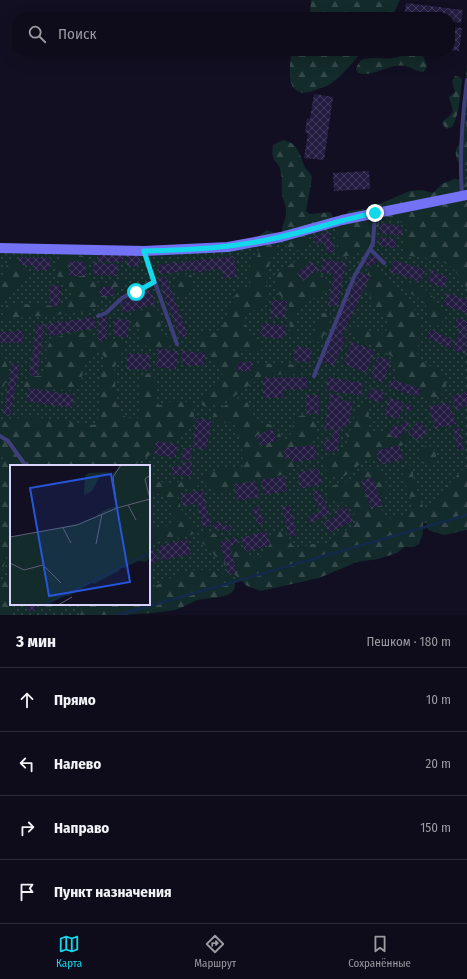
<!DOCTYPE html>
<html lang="ru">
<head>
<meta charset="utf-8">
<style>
  body { margin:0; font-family:"Fira Sans Condensed",sans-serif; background:#171423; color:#f1f3f6 }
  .stop { position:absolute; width:12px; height:12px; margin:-9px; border:3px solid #12d8e9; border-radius:50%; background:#fff }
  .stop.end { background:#12d8e9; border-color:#fff; box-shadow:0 1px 4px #0008 }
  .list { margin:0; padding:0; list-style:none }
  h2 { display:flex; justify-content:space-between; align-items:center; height:52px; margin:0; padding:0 16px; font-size:17px }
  h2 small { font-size:13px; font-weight:400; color:#9b9ba2 }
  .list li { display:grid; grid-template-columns:26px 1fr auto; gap:12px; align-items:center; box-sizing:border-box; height:64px; padding:0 16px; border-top:1px solid #2e2b39 }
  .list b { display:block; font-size:15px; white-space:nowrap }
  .list em { font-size:13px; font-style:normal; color:#9b9ba2 }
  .icon { flex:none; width:22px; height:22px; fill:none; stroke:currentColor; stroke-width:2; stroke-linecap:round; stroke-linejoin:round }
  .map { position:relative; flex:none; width:467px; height:615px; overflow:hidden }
  .search { position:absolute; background:#0e0b1a; box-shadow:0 4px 16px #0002; left:12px; right:12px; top:12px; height:44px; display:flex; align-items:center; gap:10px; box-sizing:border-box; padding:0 14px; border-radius:16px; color:#9b9ba2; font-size:15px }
  .sheet { height:308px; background:#0e0b1a }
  nav { display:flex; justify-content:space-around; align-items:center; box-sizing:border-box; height:56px; border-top:1px solid #2e2b39; background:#0e0b1a; font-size:11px; color:#9b9ba2 }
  nav a { display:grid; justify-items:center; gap:2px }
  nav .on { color:#12d8e9 }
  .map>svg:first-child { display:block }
  .grass { fill:url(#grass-dots); fill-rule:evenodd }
  .forest { fill:url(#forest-firs) }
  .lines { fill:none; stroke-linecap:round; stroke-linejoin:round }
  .stream { stroke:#132948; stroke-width:3 }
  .building { fill:url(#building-cross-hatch) }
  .service { stroke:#3f3e7d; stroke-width:4 }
  .secondary { stroke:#7372f4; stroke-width:10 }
  .route { stroke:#12d8e9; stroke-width:5 }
  .inset-river { fill:none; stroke:#132948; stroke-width:2 }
  .inset-road { fill:none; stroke:#615d79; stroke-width:1 }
  .view { fill:#2655da; fill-opacity:0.15; stroke:#2655da; stroke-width:2 }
  .inset-edge { fill:none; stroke:#d7d3fc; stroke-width:2 }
</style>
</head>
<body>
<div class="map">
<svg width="467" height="615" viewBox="0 0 467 615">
  <defs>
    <pattern id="grass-dots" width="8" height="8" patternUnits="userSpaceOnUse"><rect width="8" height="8" fill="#132b2a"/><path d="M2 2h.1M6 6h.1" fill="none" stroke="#35494a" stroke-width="1.8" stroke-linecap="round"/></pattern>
    <pattern id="forest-firs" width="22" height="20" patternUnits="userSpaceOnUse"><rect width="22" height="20" fill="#132b2a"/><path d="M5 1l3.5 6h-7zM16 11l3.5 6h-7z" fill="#35494a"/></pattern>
    <pattern id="building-cross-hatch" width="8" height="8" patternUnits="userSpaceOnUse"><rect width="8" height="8" fill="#241d41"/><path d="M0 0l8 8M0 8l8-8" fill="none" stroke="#433d5d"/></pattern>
  </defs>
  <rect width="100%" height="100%" fill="#120f22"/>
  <path class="grass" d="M467,65V511L118,615H0V248L228,245L462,192L461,130ZM11,466H149V604H11Z"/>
  <path class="forest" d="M311,0H400L392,17H310Z
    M292,51H363C352,62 343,76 330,84C326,87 320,88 315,90C286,102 288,71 292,51Z
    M410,51C419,51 425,56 427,66L424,72C416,72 412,67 405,66C388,63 374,78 358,73L356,70L357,66L361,60C381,54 388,65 410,51Z
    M455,76L460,77L462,80C460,95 460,113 452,127L446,129L442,123C445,118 451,117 453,111L449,97L455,92L452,81Z
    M467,111V165L459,163C450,147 462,145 465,134C467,126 465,119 467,111Z
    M283,140C298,143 299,153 304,165C306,171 311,172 312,178L306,211L310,214L330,212L333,216L334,223L311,234L306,245L301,250C294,250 288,249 284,243C277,230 287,222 286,210C286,205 283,200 282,195C281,188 283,180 281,173C279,159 270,164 273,145Z
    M454,179L467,180V289C448,255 440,262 406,255L403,252L407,228C400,219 391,218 380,221C377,226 378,231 376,236C371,249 353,256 341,257L337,255V238L338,232L344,225L348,211L371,208L409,191L422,190L433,193L442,184Z
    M267,230L275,233C279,247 271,258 267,272C264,280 269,288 268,296L259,309L246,312L243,316C245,332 258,337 262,349L255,353L241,349L239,353C252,374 283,356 301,368L300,374L263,375L232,398L205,407L202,405C199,391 212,388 221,382L222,374L209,353L200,347L199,341L204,333C209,331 212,334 216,332C231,322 227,300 241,289H246L251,285L248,268L258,255L260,235Z
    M70,253C92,256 86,261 90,279C99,286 114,283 123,277L127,280L126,284L103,299L100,304L88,312L3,319V310L9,303C24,303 60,310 72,300L73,290C68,281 57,281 55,270L59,261Z
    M302,258L320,275L324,277L327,286C324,298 310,297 302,304C291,314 300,329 295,337L290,335L289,305L279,294L275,282L278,273C283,269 298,259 302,258Z
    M15,260L28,271L27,274L12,294L0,304V280L8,263Z
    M372,267H379L385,279L395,284L400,289L415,311L419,321L418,353L421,361L445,375L446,388C442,396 435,401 425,399C408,385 393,380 393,357C384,350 355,340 349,331L350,327L352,326L377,334H381L386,331C387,327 389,323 388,319C386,311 378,310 375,305C369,296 362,275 372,267Z
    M183,274L191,275L193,279L190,291L185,296L178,294L173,284L176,276Z
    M406,282C429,286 432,296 444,314L441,325L436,326L428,323C427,318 427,312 426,307C423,297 409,295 404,287Z
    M152,308C168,311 157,324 162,335L172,338L174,342L170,346L150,348L141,343L140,331L132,320L133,315L139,311Z
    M328,312L330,314C332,323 325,336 318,342L309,341L308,338L313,334L323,313Z
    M83,332L89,333L96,342C107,344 115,335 125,342L126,346L114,368L117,408L120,414L128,418H138C145,406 138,388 141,375L149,373L154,377L156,400L159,405C167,406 170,400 177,399C181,399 183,401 186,402C200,408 193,423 186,432L136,464L123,466H11V543L0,577V462L3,461L0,442V420L32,417L94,425C103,415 99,398 100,385C101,375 104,366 104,356L100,353H94C78,364 87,379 75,390L24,389C21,376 33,375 43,376C50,368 46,363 46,354C46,349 49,345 50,341L57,337Z
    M0,352C10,361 9,382 0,391Z
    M238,399C252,399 249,411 254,421C261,423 272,423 277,429C280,433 280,437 284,441L289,440C294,423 294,406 317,421C320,436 301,463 290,472C273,477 228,495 213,490C207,489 205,485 203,479L205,473L222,469H239L243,466L242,449L236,425C230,421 226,421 220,425L215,424L212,418L216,410Z
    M361,403H365C371,411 369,419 366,427C373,436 380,434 388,428L405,434L408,438L407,443L361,463L350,473L342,477H329L323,464L326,458L344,451L347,446V434L353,426L355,409Z
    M418 455a9 9 0 1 1 18 0a9 9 0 1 1-18 0Z
    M407,464L413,468V477L423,507V533L419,544L414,547H404L397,553L378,559L357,562L319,578L261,591L247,586L214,555L211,549L196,539V536C216,525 236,547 251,557L257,558C271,554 267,538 279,531H284L292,545L295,547L301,548L312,544L329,545L339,534L354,526L356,517L346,503L330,500L327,497L328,487L351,480L371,467H378L383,472L387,488L382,510L384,516C391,519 395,518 402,516C426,508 397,481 403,465Z
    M467,465V530L444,535L428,530L425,514L431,503Z
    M191,480L196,481L198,486L181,488L177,495L182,511L196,525V531L194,534L149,546V530C156,528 168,528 172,521C177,515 171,500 164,496C160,493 154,494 149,494V481L172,483Z
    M194,570H217L235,583C237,600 209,597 198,600C190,602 183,608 175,610C144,615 110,615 79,615L85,604H149V589L179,574Z
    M11,575V604H15L8,615H0V583Z
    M46,604H66C61,614 54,614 46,606Z"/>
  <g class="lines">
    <path class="stream" d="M118,615L467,515"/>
  </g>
  <path class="building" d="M406,3L463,10L461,23L450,21V17H404Z
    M450,27L462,28L459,51L450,50Z
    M314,94L333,97L324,160L304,158L308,133H305L307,118L310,119Z
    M369,171L370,189L334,191L333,173Z
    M380,223L402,226L401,236L379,233Z
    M328,231L335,251L327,254L323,242L316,244L313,237Z
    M380,237L396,239L395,248L379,246Z
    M98,254H123V262H98Z
    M374,254L379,261L368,268L363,262Z
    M127,255H140V266H127Z
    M234,256L237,277L223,278L222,269L193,273V270L159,274L158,265Z
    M19,257L50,258V270H34V265H19Z
    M323,259L346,263L338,306L328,305L334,274L320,272Z
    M394,260L425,270L421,282L390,272Z
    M70,261L86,262V276H69Z
    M312,261L318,269L303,281L297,273Z
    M94,263L118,264V276L94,275Z
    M432,270L448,278L443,288L427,281Z
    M359,272L370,276L342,336L346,338L334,366L321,361Z
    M166,276L188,335L180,338L158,279Z
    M50,285L61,286L60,306H49Z
    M99,287H113L114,296H100Z
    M151,290L155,304L123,313L120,302L126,301L125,298Z
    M447,293L467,299V313L443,305Z
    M272,300L287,301L285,318L270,317Z
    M94,317L96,328L49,336L47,324Z
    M99,317H108L106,341L97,340Z
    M457,318L467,321L466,354L453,350L460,329L454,327Z
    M114,319L129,320L128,337L114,336Z
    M37,323L45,324L37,376L29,375Z
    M262,323L286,326L284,339L260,336Z
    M430,329L454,341L450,349L426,337Z
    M23,331L24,343H0V332Z
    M352,342L375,351L366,373L343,364Z
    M295,346L312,349L310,363L293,360Z
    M158,349L178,351L176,369L156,367Z
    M182,351L205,353L203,366L181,364Z
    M127,354H149V370L127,369Z
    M378,356L391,361L383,383L370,377Z
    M238,362H253L252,371H238Z
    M12,363L20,365L10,416L3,415Z
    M307,377V389L283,390V398H263V378Z
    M328,377L363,383L361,396L326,390Z
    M392,379L421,389L418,397L389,387Z
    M28,388L74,395L72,408L26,401Z
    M371,388L385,393L381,403L367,398Z
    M467,392V406L456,410L451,397Z
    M330,394L341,396L340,400L353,402L348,427L341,426L337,452L323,450L325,439L331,440L333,430L324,429Z
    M305,395H319V414H306Z
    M389,398L404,402L399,419L384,415Z
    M449,402L456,424L435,429L429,407Z
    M406,403L414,407L411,412L404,408Z
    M197,418L212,421L206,450L192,447Z
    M405,420L409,424L397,440L388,433L395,424L400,427Z
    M419,421L428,431L417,441L408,432Z
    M459,427L464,450L458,451L453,428Z
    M272,429L277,440L261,446L256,436Z
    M156,441L177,444L176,457L154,455Z
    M315,445L317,459L292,462V458L285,459L284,448Z
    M399,445L403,459L380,465L376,451Z
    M183,448H192L191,460H182Z
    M183,462H192V476L172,475V466H183Z
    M319,468L322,484L300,489L297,473Z
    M285,476L287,491L264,495L261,480Z
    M372,477L383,505L371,509L361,481Z
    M256,481L259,497L237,501L234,484Z
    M203,490L211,526L203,528L197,503L183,506L180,495Z
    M319,490L330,514L310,523L307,517L320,511L312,493Z
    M290,505L297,535L289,537L282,507Z
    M259,506L264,523L257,525L253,508Z
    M346,506L353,521L329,533L323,522L336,516L334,512Z
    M215,522L232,526L230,532L213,528Z
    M266,531L270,545L245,552L241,538Z
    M236,537L238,544L230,546L237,572L228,575L220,542Z
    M187,539L191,554L161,561L158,546Z
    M155,550L158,562L149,564V552Z
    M26,604H36L38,609L29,612Z"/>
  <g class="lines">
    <path class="service" d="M462,195C459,156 462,119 467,80
      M370,249L384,263
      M144,252L177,344
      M98,316L106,313L122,298L154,282
      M314,376L354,277L370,249L373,243L375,213
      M0,436L8,441L26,466"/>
    <path class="secondary" d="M0,248L144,251L228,247L281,237L342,220L467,195"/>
  </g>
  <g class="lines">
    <path class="route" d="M136,292L154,282L144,251C190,250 235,248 280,237C312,230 343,219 375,213"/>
  </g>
  <g transform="translate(10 465)">
    <rect width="140" height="140" fill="#120f22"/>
    <path d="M111,0H140V87L34,140H0V72L67,59L106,43L102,9Z" fill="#132b2a"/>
    <path d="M131,0L140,2V15L128,11L133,3ZM119,6H124L126,11L112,24V17L119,15ZM100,7L90,11L82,26L74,30L75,11L79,8ZM128,18L134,26L128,27L125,32L124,25L112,26ZM130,38L134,42L126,41L125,45H122L124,53L117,61L99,56L96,50L87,58V50L97,44L116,39L120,45L119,41ZM127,47L138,48L129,57L135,64L140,66V70L126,66L130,64L129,60L120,61L128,53ZM75,56L76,67L72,71L76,76L72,78L84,80L67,88L70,83L65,77ZM94,58L102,65L104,74L109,75L108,80L91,71L97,69L93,63ZM39,66H43L45,70L51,69L45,75L30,79L31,76L41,74L38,69ZM122,70L135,73L123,88V93L140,82V92L136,97L128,96L114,103L110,102L109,106L84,119L71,112L74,110L82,113L85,108L94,109L98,103L92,99L99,94L103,102L107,100L105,92L110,100L117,88L130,77H115L123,74ZM44,79H52L53,92H57V84L60,89L65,88L66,92L58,100L45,104L47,109L54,111L53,113L46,111L42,104L37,108L40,113L35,125L34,112L28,109L30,104H34L33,101L26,103V110L19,113V109L26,108L21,105L12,107L23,97L49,95L48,82L45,89L36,90L39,87V81ZM29,84L32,88L31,93L16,94L13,91L15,86L19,90ZM75,86L83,92L85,87L88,90L85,97L72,103L70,100L76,96L74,90L70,89ZM44,117L47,119L40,134L47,130L50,131L55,124L71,117L79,119L59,131H50L38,140H17L12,120L15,122L18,134L23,136L21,125L24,119H27L29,134L33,135Z" fill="#132b2a"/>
    <path class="inset-river" d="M34,140L140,88"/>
    <path class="inset-road" d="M139,11L135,14L140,34M118,40L126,55M107,43L103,12L111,0M53,63L61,78M0,72L67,60L107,43L140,34M86,79L92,49M0,98L14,105L33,100L51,118M48,140L62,132"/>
    <path class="view" d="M101,9L120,117L39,131L20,23Z"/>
    <rect width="140" height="140" class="inset-edge"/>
  </g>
</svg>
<div class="stop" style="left:136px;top:292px"></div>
<div class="stop end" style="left:375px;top:213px"></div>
<div class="search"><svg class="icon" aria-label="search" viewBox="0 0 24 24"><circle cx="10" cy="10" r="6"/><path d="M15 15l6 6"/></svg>Поиск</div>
</div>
<section class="sheet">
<h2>3 мин<small>Пешком · 180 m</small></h2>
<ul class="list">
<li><svg class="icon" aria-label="ahead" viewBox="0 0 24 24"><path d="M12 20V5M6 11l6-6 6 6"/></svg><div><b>Прямо</b></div><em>10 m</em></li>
<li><svg class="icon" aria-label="left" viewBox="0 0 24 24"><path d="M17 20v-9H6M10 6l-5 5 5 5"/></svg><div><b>Налево</b></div><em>20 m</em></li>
<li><svg class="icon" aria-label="right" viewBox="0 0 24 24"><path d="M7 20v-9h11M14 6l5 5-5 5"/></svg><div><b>Направо</b></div><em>150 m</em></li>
<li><svg class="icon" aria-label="arrive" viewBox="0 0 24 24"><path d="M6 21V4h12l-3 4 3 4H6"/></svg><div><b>Пункт назначения</b></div></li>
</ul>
</section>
<nav>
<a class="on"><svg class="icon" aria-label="map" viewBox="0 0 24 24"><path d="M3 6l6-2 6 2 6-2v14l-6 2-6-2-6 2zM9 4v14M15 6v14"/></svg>Карта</a>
<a><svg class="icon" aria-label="directions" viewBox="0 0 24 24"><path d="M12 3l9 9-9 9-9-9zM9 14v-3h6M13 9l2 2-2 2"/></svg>Маршрут</a>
<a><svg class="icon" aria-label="saved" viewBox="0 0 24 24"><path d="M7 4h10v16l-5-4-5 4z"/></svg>Сохранённые</a>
</nav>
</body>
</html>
